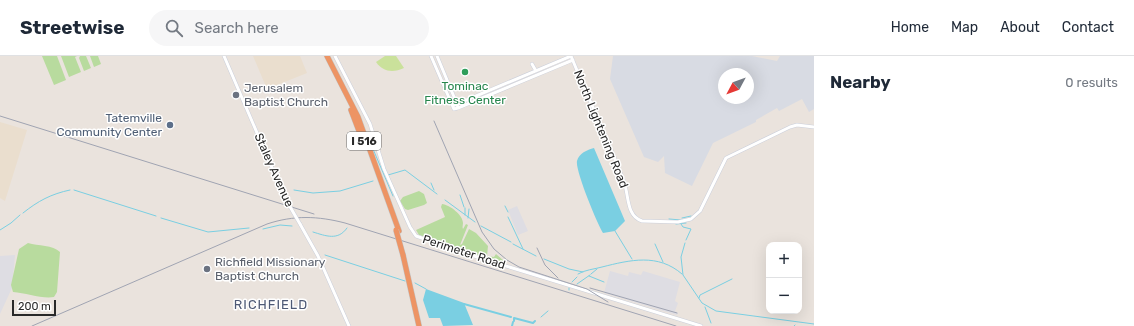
<!DOCTYPE html>
<html lang="en">
<head>
<meta charset="utf-8">
<style>
  body { margin:0; font-family:Rubik,sans-serif; background:#f6f6f7; color:#1f2937 }
  .controls { position:absolute; right:12px; bottom:12px; display:grid; overflow:hidden; border-radius:8px; box-shadow:0 4px 16px #0002 }
  .controls button { width:36px; height:36px; display:grid; place-items:center; padding:0; border:0; border-bottom:1px solid #e0e1e3; background:#fff; color:#1f2937; font:20px sans-serif }
  .compass { position:absolute; left:718px; top:12px; width:36px; height:36px; border-radius:50%; background:#fff; box-shadow:0 4px 16px #0002; rotate:229deg }
  .scale { position:absolute; left:12px; bottom:10px; width:44px; box-sizing:border-box; padding-left:4px; border:2px solid #292929; border-top:0; font-size:11px; line-height:14px; white-space:nowrap; color:#292929; -webkit-text-stroke:3px #fff; paint-order:stroke }
  .list { margin:0; padding:0; list-style:none }
  h2 { display:flex; justify-content:space-between; align-items:center; height:52px; margin:0; padding:0 16px; font-size:17px }
  h2 small { font-size:13px; font-weight:400; color:#747a83 }
  .icon { flex:none; width:22px; height:22px; fill:none; stroke:currentColor; stroke-width:2; stroke-linecap:round; stroke-linejoin:round }
  .map { position:relative; flex:none; width:814px; height:270px; overflow:hidden }
  header { display:flex; align-items:center; gap:24px; box-sizing:border-box; height:56px; padding:0 20px; background:#fff; border-bottom:1px solid #e0e1e3 }
  header strong { font-size:19px }
  nav { display:flex; gap:22px; margin-inline-start:auto; font-size:14px }
  .search { width:280px; height:36px; background:#f6f6f7; display:flex; align-items:center; gap:10px; box-sizing:border-box; padding:0 14px; border-radius:22px; color:#747a83; font-size:15px }
  main { display:flex }
  aside { flex:1; background:#fff }
  .map>svg:first-child { display:block }
  .industrial { fill:#dedde3 }
  .education { fill:#eadece }
  .airport { fill:#d8dbe3; fill-rule:evenodd }
  .green { fill:#b8db9e }
  .pitch { fill:#cae19b }
  .water { fill:#7acfe2 }
  .lines { fill:none; stroke-linecap:round; stroke-linejoin:round }
  .stream { stroke:#7acfe2; stroke-width:1 }
  .canal { stroke:#7acfe2; stroke-width:2 }
  .tertiary-casing { stroke:#cbcfda; stroke-width:4 }
  .motorway-casing { stroke:#c3c3c3; stroke-width:6 }
  .tertiary { stroke:#fff; stroke-width:3 }
  .motorway { stroke:#ed9464; stroke-width:5 }
  .rail { stroke:#a0a4b2; stroke-width:1 }
  .tertiary-bridge-casing { stroke:#cbcfda; stroke-width:4; stroke-linecap:butt }
  .motorway-bridge-casing { stroke:#c3c3c3; stroke-width:6; stroke-linecap:butt }
  .tertiary-bridge { stroke:#fff; stroke-width:3 }
  .motorway-bridge { stroke:#ed9464; stroke-width:5 }
  .leisure-dot { fill:#2e9e5b; stroke:#fff; stroke-width:1.5 }
  .worship-dot { fill:#6b7280; stroke:#fff; stroke-width:1.5 }
  .service-dot { fill:#5c6f8a; stroke:#fff; stroke-width:1.5 }
  .labels { text-anchor:middle; dominant-baseline:central; stroke-width:3; stroke-linejoin:round; paint-order:stroke }
  .shield { fill:#fff; stroke:#696969; stroke-width:1 }
  .shield-label { font-size:11px; font-weight:bold; fill:#292929 }
  .leisure-label { font-size:12px; fill:#27864d; stroke:#fff }
  .worship-label { font-size:12px; fill:#5b616d; stroke:#fff; text-anchor:start }
  .service-label { font-size:12px; fill:#4e5e75; stroke:#fff; text-anchor:end }
  .street-label { font-size:12px; fill:#292929; stroke:#fff }
  .neighbourhood-label { font-size:13px; letter-spacing:1px; fill:#4e5975; stroke:#fff }
</style>
</head>
<body>
<header>
<strong>Streetwise</strong>
<div class="search"><svg class="icon" aria-label="search" viewBox="0 0 24 24"><circle cx="10" cy="10" r="6"/><path d="M15 15l6 6"/></svg>Search here</div>
<nav><a>Home</a><a>Map</a><a>About</a><a>Contact</a></nav>
</header>
<main>
<div class="map">
<svg width="814" height="270" viewBox="0 0 814 270">
  <rect width="100%" height="100%" fill="#eae3dd"/>
  <path class="industrial" d="M517,150L528,175L518,179L508,154Z
    M15,199L12,232L0,258V200Z
    M610,215L628,220L629,216L641,219L643,215L680,226L675,245L678,247L675,255L678,257L677,259L604,237Z"/>
  <path class="education" d="M253,0H300L307,17L267,33Z
    M0,66L27,74L5,145L0,142Z"/>
  <path class="airport" d="M613,0H752L777,5L780,0H814V53L809,56L802,43L779,55L777,52L756,64V66L713,87L692,130L665,117L664,100L658,106L644,101L610,23ZM724,18H748V42H724Z"/>
  <path class="green" d="M42,0H57L66,24L54,29Z
    M61,0H77L75,1L81,16L69,21Z
    M80,0H86L91,12L84,15L79,2Z
    M90,0H98L101,8L94,11Z
    M419,135L424,138L427,147L424,149L408,154L405,153L400,145L403,141Z
    M442,148C450,149 463,159 463,167C463,169 462,171 463,173L466,168L468,169L460,189L462,188L469,173L476,177L488,190L487,200L494,201L496,198L504,205L502,207L419,179L416,174L445,161L441,151Z
    M28,187C38,190 53,189 60,196L57,236L54,241C42,243 26,237 13,236L11,229L19,193Z"/>
  <path class="pitch" d="M385,0H396L404,12C393,17 383,16 376,6Z"/>
  <path class="water" d="M594,92L625,165L615,175L603,177C597,167 575,114 577,105C579,97 587,94 594,92Z
    M426,233L464,247L473,269L443,270L440,262H429L423,244Z"/>
  <g class="lines">
    <path class="stream" d="M370,86L393,140
      M388,119L405,114L437,138
      M431,127L434,134
      M74,134L156,160
      M294,134L313,137L340,135L373,125
      M460,139L464,151
      M445,144L475,166
      M505,150L508,156
      M23,157C38,145 51,138 70,134
      M465,159V152
      M508,161L523,193
      M161,162L208,176L249,172
      M468,162L469,153
      M682,162L691,160
      M669,163L681,164
      M676,168L686,167
      M681,168L683,171L691,173L686,184
      M481,170L511,186
      M263,173L280,169L292,170
      M0,174L11,167L20,159
      M615,175L632,203
      M313,176C326,180 338,185 347,172
      M685,187L681,201L683,219L702,247L716,255L814,268
      M513,188L536,200
      M655,188L663,206
      M325,199L405,225
      M544,203L569,213L583,216
      M578,218C584,214 595,213 602,211C630,204 658,197 682,218
      M591,218L597,213
      M589,220L604,226
      M572,226L577,221
      M415,227L426,233
      M577,228L590,219
      M569,234V232
      M699,242L700,239L732,223
      M705,251L711,267
      M541,261L548,255
      M794,270L795,269"/>
    <path class="canal" d="M464,248L511,261
      M514,265V262L533,267L535,265
      M512,270L513,266"/>
    <defs>
      <path id="tertiary" d="M224,0L285,142
        M335,0L370,68L384,113L410,171L416,180L483,203L701,270
        M431,0L453,51L454,53L458,52L457,48L453,50
        M437,0L457,48
        M571,0C588,42 608,83 624,126C629,139 626,160 642,165L678,166L691,163L700,155L726,102L790,71L797,69L814,71
        M532,8L536,15
        M457,48L571,0
        M458,52L573,4
        M300,168L318,200L349,270"/>
      <path id="motorway" d="M327,0L358,61L399,175
        M351,54L359,75
        M403,199L419,270"/>
    </defs>
    <use href="#tertiary" class="tertiary-casing"/>
    <use href="#motorway" class="motorway-casing"/>
    <use href="#tertiary" class="tertiary"/>
    <use href="#motorway" class="motorway"/>
    <path class="rail" d="M0,60L314,158
      M434,65L482,176L494,193L507,204L519,211L587,233L608,246
      M537,192L545,209L558,222
      M590,232L677,257
      M32,270L267,168C294,159 318,160 345,167L676,270"/>
    <defs>
      <path id="tertiary-bridge" d="M285,142L300,168"/>
      <path id="motorway-bridge" d="M396,174L403,199"/>
    </defs>
    <use href="#tertiary-bridge" class="tertiary-bridge-casing"/>
    <use href="#motorway-bridge" class="motorway-bridge-casing"/>
    <use href="#tertiary-bridge" class="tertiary-bridge"/>
    <use href="#motorway-bridge" class="motorway-bridge"/>
  </g>
  <circle class="leisure-dot" cx="465" cy="16" r="4"/>
  <g class="worship-dot">
    <circle cx="236" cy="39" r="4"/>
    <circle cx="207" cy="213" r="4"/>
  </g>
  <circle class="service-dot" cx="170" cy="69" r="4"/>
  <g class="labels">
    <rect class="shield" x="347" y="76" width="34" height="18" rx="3"/>
    <g class="shield-label">
      <text x="364" y="85">I 516</text>
    </g>
    <g class="leisure-label">
      <text x="465" y="30">Tominac<tspan x="465" dy="14">Fitness Center</tspan></text>
    </g>
    <g class="worship-label">
      <text x="244" y="32">Jerusalem<tspan x="244" dy="14">Baptist Church</tspan></text>
      <text x="215" y="206">Richfield Missionary<tspan x="215" dy="14">Baptist Church</tspan></text>
    </g>
    <g class="service-label">
      <text x="162" y="62">Tatemville<tspan x="162" dy="14">Community Center</tspan></text>
    </g>
    <g class="street-label">
      <text transform="translate(601 73) rotate(68)">North Lightening Road</text>
      <text transform="translate(274 114) rotate(66)">Staley Avenue</text>
      <text transform="translate(464 196) rotate(18)">Perimeter Road</text>
    </g>
    <g class="neighbourhood-label">
      <text x="271" y="248">RICHFIELD</text>
    </g>
  </g>
</svg>
<div class="controls">
<button>+</button>
<button>−</button>
</div>
<svg class="compass" viewBox="-18 -18 36 36"><path d="M0-13l5 13h-10z" fill="#e53935"/><path d="M0 13l5-13h-10z" fill="#747a83"/></svg>
<div class="scale">200 m</div>
</div>
<aside>
<h2>Nearby<small>0 results</small></h2>
<ul class="list">
</ul>
</aside>
</main>
</body>
</html>
